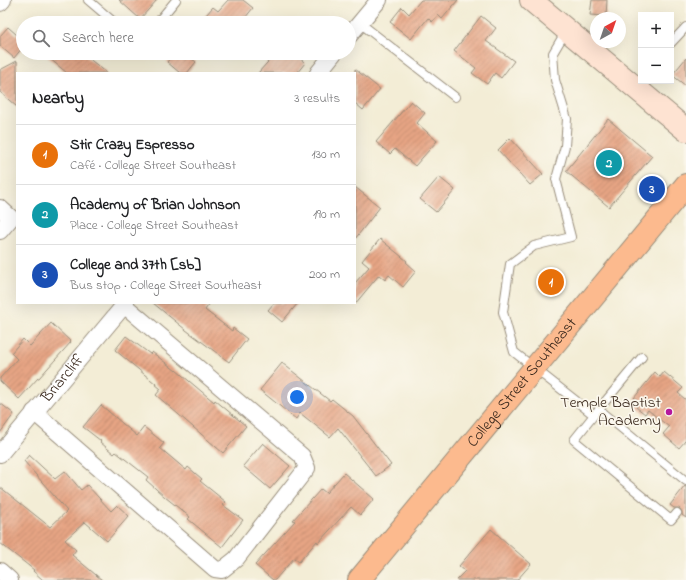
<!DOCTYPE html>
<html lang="en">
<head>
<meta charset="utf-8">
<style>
  body { margin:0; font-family:"Indie Flower",sans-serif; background:#f2f2f2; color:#202124 }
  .controls { position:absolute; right:12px; top:12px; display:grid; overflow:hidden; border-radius:0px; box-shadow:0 4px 16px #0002 }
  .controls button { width:36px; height:36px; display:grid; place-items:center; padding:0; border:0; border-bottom:1px solid #e0e0e0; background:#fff; color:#202124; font:20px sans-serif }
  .compass { position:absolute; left:590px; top:12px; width:36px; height:36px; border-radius:50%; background:#fff; box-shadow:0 4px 16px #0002; rotate:40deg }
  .you { position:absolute; left:297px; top:397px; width:14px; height:14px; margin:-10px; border:3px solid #fff; border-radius:50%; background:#1a73e8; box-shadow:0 0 0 6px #1a73e833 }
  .badge { display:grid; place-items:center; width:26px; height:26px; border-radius:50%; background:#ea580c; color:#fff; font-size:13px; font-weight:700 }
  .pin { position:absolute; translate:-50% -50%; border:2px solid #fff; box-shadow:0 1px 4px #0006 }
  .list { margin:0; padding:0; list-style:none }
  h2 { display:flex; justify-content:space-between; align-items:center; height:52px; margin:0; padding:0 16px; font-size:17px }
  h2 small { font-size:13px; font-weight:400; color:#757577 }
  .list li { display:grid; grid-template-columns:26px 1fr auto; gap:12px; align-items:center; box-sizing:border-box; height:60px; padding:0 16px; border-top:1px solid #e0e0e0 }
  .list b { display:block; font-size:15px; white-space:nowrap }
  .list p { margin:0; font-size:13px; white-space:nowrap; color:#757577 }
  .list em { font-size:13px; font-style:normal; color:#757577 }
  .icon { flex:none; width:22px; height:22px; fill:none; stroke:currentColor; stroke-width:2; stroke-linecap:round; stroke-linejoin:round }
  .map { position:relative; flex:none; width:686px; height:580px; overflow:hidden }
  .search { position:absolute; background:#fff; box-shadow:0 4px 16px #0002; left:16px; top:16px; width:340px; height:44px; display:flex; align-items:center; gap:10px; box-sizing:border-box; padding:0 14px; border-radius:22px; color:#757577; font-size:15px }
  .panel { position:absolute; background:#fff; box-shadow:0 4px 16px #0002; left:16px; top:72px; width:340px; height:232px; border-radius:0px }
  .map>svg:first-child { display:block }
  .building { fill:url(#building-hatch) }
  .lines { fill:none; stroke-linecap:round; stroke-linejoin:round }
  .lane-casing { stroke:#978c7a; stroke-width:10 }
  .street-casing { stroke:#978c7a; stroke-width:18 }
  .secondary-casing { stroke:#978c7a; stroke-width:24 }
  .primary-casing { stroke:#978c7a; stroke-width:24 }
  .lane { stroke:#fff; stroke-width:8 }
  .street { stroke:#fff; stroke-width:16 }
  .secondary { stroke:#fee3d2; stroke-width:22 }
  .primary { stroke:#fcba8e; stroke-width:22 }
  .poi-dot { fill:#b5179e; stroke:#fbf7ec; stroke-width:1.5 }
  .labels { text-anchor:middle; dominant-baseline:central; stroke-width:3.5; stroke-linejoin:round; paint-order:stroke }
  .street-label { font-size:16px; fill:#3b2a1e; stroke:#fbf7ec }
  .poi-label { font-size:16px; fill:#3b2a1e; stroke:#fbf7ec; text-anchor:end }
</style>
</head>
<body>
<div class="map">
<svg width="686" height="580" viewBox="0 0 686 580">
  <defs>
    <pattern id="building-hatch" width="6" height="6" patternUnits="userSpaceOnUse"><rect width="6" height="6" fill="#e6a484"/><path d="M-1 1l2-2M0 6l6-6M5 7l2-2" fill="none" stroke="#bc866b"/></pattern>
  </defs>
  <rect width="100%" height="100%" fill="#fbf7ec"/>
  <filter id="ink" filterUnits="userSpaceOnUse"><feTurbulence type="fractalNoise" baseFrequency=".025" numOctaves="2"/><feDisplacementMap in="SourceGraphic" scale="8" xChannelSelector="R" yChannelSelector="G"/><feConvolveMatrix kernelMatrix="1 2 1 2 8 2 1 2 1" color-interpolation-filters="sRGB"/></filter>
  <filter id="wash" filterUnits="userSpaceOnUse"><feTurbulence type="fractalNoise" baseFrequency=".012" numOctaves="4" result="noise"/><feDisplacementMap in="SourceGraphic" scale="16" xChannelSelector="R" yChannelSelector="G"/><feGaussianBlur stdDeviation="0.9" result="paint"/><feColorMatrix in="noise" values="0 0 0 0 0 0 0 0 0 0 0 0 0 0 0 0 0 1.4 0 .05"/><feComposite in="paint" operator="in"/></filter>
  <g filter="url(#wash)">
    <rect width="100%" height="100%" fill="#f3edd6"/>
    <g id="blocks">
      <path class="building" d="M119,0H157L140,19Z
        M228,0H243L253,8L241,23H199L213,7L218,11Z
        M421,0H458L442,19L438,15L432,22L428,18L411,39L390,22L402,7L409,14Z
        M592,0H607L606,16L590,15Z
        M481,16L496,28L486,41L514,61L501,78L495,73L487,84L472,73L476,68L454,51Z
        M8,27L17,35L23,27V47L14,58L0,46V36Z
        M43,53H82L107,73H67Z
        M174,53H185L196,62L187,73H180L167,62Z
        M276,53H294L305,63L297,73H258Z
        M686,58V86L672,75Z
        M17,61V107L0,92V70Z
        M355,69L380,89L363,110L355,103Z
        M411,101L425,113L417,123L437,141L415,166L395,149L390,154L376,142Z
        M608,119L652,156L609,207L566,171Z
        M510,138L543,174L530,185L498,150Z
        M439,177L455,190L436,212L420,199Z
        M355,187L380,207L355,239Z
        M380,239L407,261L406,262L416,271L403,287L389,275L385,280L379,275L355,304V283L369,267L362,261Z
        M553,273L561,281L550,292L541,284Z
        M153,303H210L205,310L232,331L233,328L247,339L229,362L186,330Z
        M274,303H298L282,322L268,310Z
        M51,323L71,342L39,378H38L19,399L0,381V378L17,359L11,353L23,339L30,346Z
        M126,336L150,354L152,352L176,371V370L214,402L215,400L246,426L223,453L156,395L161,389L155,384H156L115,350Z
        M282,363L330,401L332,399L353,416L391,465L376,476L338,428L330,437L300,413L296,419L260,390Z
        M655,372L660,377L664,372L683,388L678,393L686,400V440L679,448L663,434L669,427L648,410L645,414L636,407L639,402L634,398Z
        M0,403L14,414L0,433Z
        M101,405L137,436L144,427L164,443L160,448L186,470L188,467L202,479L200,481L226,502L223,505L243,520L222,547L188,519L190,517L165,497L146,480L148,477L116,452L114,454L100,442L101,441L83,427Z
        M263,443L290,466L270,489L243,466Z
        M29,455L55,479L65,471L81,490L87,485L111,511L117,505L129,516L107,541L85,522L65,540L76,550L72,555L102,580H43L33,571L34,570L0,543V487L50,527L67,511L24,461Z
        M344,473L374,499L360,515L351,507L318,543L317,541L299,562L294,558L275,580H273L255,565L295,521L293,520L321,489L326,493Z
        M685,486H686V518L682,515V512L680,509L678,508H674L670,505Z
        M491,529L531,564L517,580H456L465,571L459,566Z"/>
    </g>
  </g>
  <g filter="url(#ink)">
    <use href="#blocks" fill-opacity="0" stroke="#978c7a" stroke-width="1"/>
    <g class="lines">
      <defs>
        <path id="lane" d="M88,0L115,23
          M157,23L176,0
          M360,23L455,97
          M566,31L553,53L555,80L567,119L565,146L556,179L571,237L534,246L510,264L503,312L514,352L594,415L642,357
          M671,43L686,27
          M599,410L686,481
          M594,415L574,440L671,520L677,513"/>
        <g id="street">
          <path d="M0,3L3,0"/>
          <path d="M349,36L379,0"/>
          <path d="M318,73L334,53"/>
          <path d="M0,208L11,218L0,231"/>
          <path d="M34,412L215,569L222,570L236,559L307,468L302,456L124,305"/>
          <path id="s1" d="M0,454L126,303"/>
          <path d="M0,571L10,580"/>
        </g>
        <path id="secondary" d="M531,0L686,130"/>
        <g id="primary">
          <path id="s2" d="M359,580L686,185"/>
        </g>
      </defs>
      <use href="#lane" class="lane-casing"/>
      <use href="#street" class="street-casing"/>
      <use href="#secondary" class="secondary-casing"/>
      <use href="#primary" class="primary-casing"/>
      <use href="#lane" class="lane"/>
      <use href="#street" class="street"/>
      <use href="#secondary" class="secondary"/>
      <use href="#primary" class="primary"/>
    </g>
  </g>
  <circle class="poi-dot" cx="669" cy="412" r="4"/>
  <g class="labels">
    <g class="street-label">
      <text stroke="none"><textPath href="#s1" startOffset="98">Briarcliff</textPath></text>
      <text stroke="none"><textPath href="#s2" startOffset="256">College Street Southeast</textPath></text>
    </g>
    <g class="poi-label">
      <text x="661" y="403">Temple Baptist<tspan x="661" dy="18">Academy</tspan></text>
    </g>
  </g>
</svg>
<div class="controls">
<button>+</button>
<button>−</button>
</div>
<svg class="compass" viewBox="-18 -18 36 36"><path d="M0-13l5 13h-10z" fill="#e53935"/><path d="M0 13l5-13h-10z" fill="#757577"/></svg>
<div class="you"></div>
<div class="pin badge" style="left:551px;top:282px;background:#e8710a">1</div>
<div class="pin badge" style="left:609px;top:163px;background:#0f9aa8">2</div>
<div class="pin badge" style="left:652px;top:189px;background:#1a4fb4">3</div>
<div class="search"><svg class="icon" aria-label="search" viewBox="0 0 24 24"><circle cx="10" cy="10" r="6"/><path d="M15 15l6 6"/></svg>Search here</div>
<section class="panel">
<h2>Nearby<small>3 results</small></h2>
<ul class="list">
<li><span class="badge" style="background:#e8710a">1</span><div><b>Stir Crazy Espresso</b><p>Café · College Street Southeast</p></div><em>130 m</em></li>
<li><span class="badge" style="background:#0f9aa8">2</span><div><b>Academy of Brian Johnson</b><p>Place · College Street Southeast</p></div><em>190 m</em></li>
<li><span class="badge" style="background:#1a4fb4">3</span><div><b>College and 37th [sb]</b><p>Bus stop · College Street Southeast</p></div><em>200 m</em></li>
</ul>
</section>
</div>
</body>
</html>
